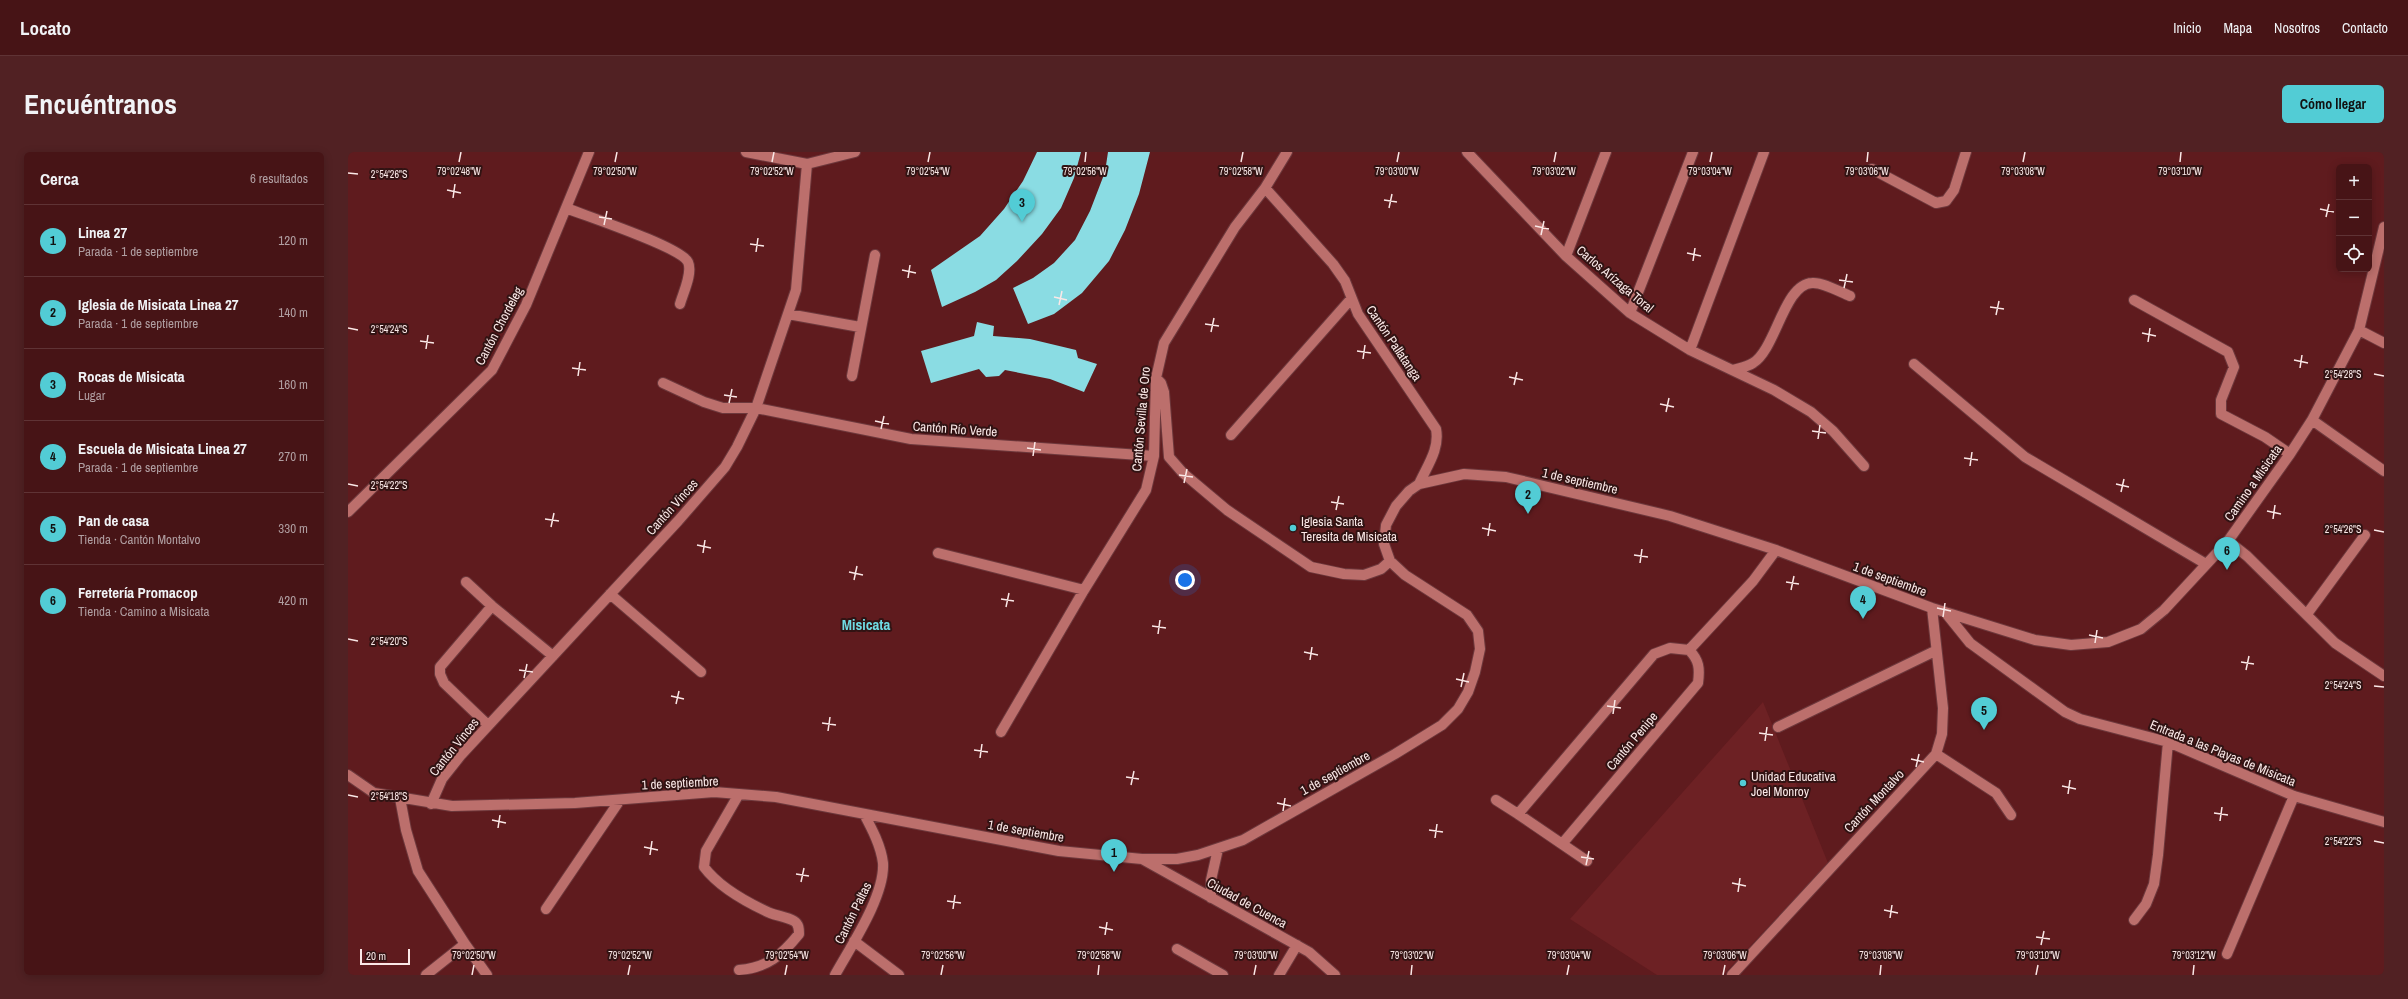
<!DOCTYPE html>
<html lang="es">
<head>
<meta charset="utf-8">
<style>
  body { margin:0; font-family:"Archivo Narrow",sans-serif; background:#512123; color:#f1f3f6 }
  .controls { position:absolute; right:12px; top:12px; display:grid; overflow:hidden; border-radius:6px; box-shadow:0 2px 10px #0003 }
  .controls button { width:36px; height:36px; display:grid; place-items:center; padding:0; border:0; border-bottom:1px solid #5f3335; background:#471416; color:#f1f3f6; font:20px sans-serif }
  .scale { position:absolute; left:12px; bottom:10px; width:50px; box-sizing:border-box; padding-left:4px; border:2px solid #fae8e7; border-top:0; font-size:11px; line-height:14px; white-space:nowrap; color:#fae8e7; -webkit-text-stroke:3px #311313; paint-order:stroke }
  .you { position:absolute; left:837px; top:428px; width:14px; height:14px; margin:-10px; border:3px solid #fff; border-radius:50%; background:#1a73e8; box-shadow:0 0 0 6px #1a73e833 }
  .badge { display:grid; place-items:center; width:26px; height:26px; border-radius:50%; background:#52ccd5; color:#111; font-size:13px; font-weight:700 }
  .pin { position:absolute; translate:-50% -33px; filter:drop-shadow(0 1px 2px #0008) }
  .pin::after { content:''; position:absolute; top:21px; width:14px; height:12px; background:inherit; clip-path:polygon(0 0,100% 0,50% 100%) }
  .list { margin:0; padding:0; list-style:none }
  h2 { display:flex; justify-content:space-between; align-items:center; height:52px; margin:0; padding:0 16px; font-size:17px }
  h2 small { font-size:13px; font-weight:400; color:#b09ea1 }
  .list li { display:grid; grid-template-columns:26px 1fr auto; gap:12px; align-items:center; box-sizing:border-box; height:72px; padding:0 16px; border-top:1px solid #5f3335 }
  .list b { display:block; font-size:15px; white-space:nowrap }
  .list p { margin:0; font-size:13px; white-space:nowrap; color:#b09ea1 }
  .list em { font-size:13px; font-style:normal; color:#b09ea1 }
  .icon { flex:none; width:22px; height:22px; fill:none; stroke:currentColor; stroke-width:2; stroke-linecap:round; stroke-linejoin:round }
  .map { position:relative; flex:none; width:2036px; height:823px; overflow:hidden; border-radius:6px }
  header { display:flex; align-items:center; gap:24px; box-sizing:border-box; height:56px; padding:0 20px; background:#471416; border-bottom:1px solid #5f3335 }
  header strong { font-size:19px }
  nav { display:flex; gap:22px; margin-inline-start:auto; font-size:14px }
  .intro { display:flex; align-items:center; justify-content:space-between; box-sizing:border-box; height:96px; padding:0 24px }
  h1 { margin:0; font-size:28px }
  .button { padding:10px 18px; border-radius:6px; background:#52ccd5; color:#111; font-size:14px; font-weight:700 }
  main { display:flex; gap:24px; padding:0 24px }
  aside { flex:1; background:#471416; border-radius:6px; box-shadow:0 2px 10px #0003 }
  .map>svg:first-child { display:block }
  .built { fill:#6d2124 }
  .building { fill:#8adce3 }
  .lines { fill:none; stroke-linecap:round; stroke-linejoin:round }
  .minor-casing { stroke:#6d383c; stroke-width:12 }
  .minor { stroke:#bc6f6c; stroke-width:10 }
  .ticks { fill:none; stroke:#fae8e7; stroke-width:1.5 }
  .poi-dot { fill:#52ccd5; stroke:#311313; stroke-width:1.5 }
  .labels { text-anchor:middle; dominant-baseline:central; stroke-width:4; stroke-linejoin:round; paint-order:stroke }
  .street-label { font-size:13px; fill:#fae8e7; stroke:#311313 }
  .poi-label { font-size:13px; fill:#fae8e7; stroke:#311313; text-anchor:start }
  .quarter-label { font-size:15px; font-weight:bold; fill:#70dce4; stroke:#311313 }
  .ticks-label { font-size:10px; text-anchor:middle; fill:#fae8e7; stroke:#311313; stroke-width:4; stroke-linejoin:round; paint-order:stroke }
</style>
</head>
<body>
<header>
<strong>Locato</strong>
<nav><a>Inicio</a><a>Mapa</a><a>Nosotros</a><a>Contacto</a></nav>
</header>
<div class="intro"><h1>Encuéntranos</h1><a class="button">Cómo llegar</a></div>
<main>
<aside>
<h2>Cerca<small>6 resultados</small></h2>
<ul class="list">
<li><span class="badge">1</span><div><b>Linea 27</b><p>Parada · 1 de septiembre</p></div><em>120 m</em></li>
<li><span class="badge">2</span><div><b>Iglesia de Misicata Linea 27</b><p>Parada · 1 de septiembre</p></div><em>140 m</em></li>
<li><span class="badge">3</span><div><b>Rocas de Misicata</b><p>Lugar</p></div><em>160 m</em></li>
<li><span class="badge">4</span><div><b>Escuela de Misicata Linea 27</b><p>Parada · 1 de septiembre</p></div><em>270 m</em></li>
<li><span class="badge">5</span><div><b>Pan de casa</b><p>Tienda · Cantón Montalvo</p></div><em>330 m</em></li>
<li><span class="badge">6</span><div><b>Ferretería Promacop</b><p>Tienda · Camino a Misicata</p></div><em>420 m</em></li>
</ul>
</aside>
<div class="map">
<svg width="2036" height="823" viewBox="0 0 2036 823">
  <rect width="100%" height="100%" fill="#5f1b1e"/>
  <path class="built" d="M1415,550L1480,711L1375,823H1309L1222,767Z"/>
  <path class="building" d="M689,0H733L726,26L713,56L694,82L669,109L648,128L627,140L594,155L583,118L632,84L656,57L675,29Z
    M760,0H802L791,42L777,78L761,109L734,141L706,162L680,172L665,136L685,126L706,111L727,88L742,59L757,20Z
    M629,170L646,174L645,184L682,187L728,198L730,206L749,212L736,240L702,227L657,218L651,224L638,225L631,217L583,231L573,199L626,184Z"/>
  <g class="lines">
    <defs>
      <path id="minor" d="M398,0L459,12L507,0
        M1119,0L1218,104L1282,161L1342,198L1426,238L1463,260L1485,279L1516,314
        M1524,17L1588,51L1598,49L1606,38L1618,0
        M917,36L985,112L997,129L1010,162L1088,277C1092,297 1079,314 1071,332
        M218,56C238,64 333,95 340,110C345,121 335,141 332,152
        M1218,104L1258,0
        M1786,148L1880,200L1886,215L1873,248V262L1917,285L1942,302
        M1282,161L1345,0
        M440,162L512,175
        M2011,178L2036,191
        M1342,198L1416,0
        M1566,212L1677,305L1858,412
        M1385,218C1392,216 1399,215 1405,211C1428,197 1436,132 1464,131C1475,130 1492,140 1502,144
        M504,224L527,103
        M808,226L813,231L816,240L821,305L835,321L879,358L963,415L996,422L1016,423L1033,417L1042,409
        M315,231L356,250L375,256H408L563,287L806,304
        M1964,268L2036,319
        M883,283L1003,147
        M0,360L144,218L178,153L241,0
        M1880,389L1899,404L1987,491L2036,524
        M590,401L736,438
        M118,430L144,454L205,504
        M262,442L353,520
        M1597,460L1622,491L1717,560L1732,567L1820,590L1946,644L2036,670
        M1959,462L2017,383
        M1322,496L1341,498C1351,508 1352,516 1350,531L1214,692L1170,662L1306,502Z
        M1341,498L1405,429L1428,398
        M140,573L96,531L92,522V515L144,454
        M1430,575L1587,499
        M653,580L736,438L798,338L806,304L808,226L816,191L887,75L917,36L939,0
        M1588,602L1648,641L1663,663
        M0,623L26,641L104,654L227,651L366,640L428,645L711,699L794,707H829L850,703L895,688L1047,602L1094,573L1110,557L1120,540L1127,520L1132,497L1130,479L1119,463L1057,423L1042,409L1036,392L1038,373L1048,354L1061,339L1071,332L1116,322L1158,325L1322,364L1428,398L1584,456L1687,488L1723,493L1760,490L1793,477L1816,458L1880,389L1942,302L1964,268L2011,178L2036,75
        M391,642L358,699L356,715C371,735 400,751 422,761C430,764 439,765 446,769C451,772 451,777 451,782C434,803 419,816 391,818
        M52,646L58,678L70,719L117,792L78,823
        M1148,648L1170,662
        M83,652L94,627L113,603L330,369L377,315L389,295L408,256L448,138L459,12
        M1214,692L1239,709
        M794,707L961,800L987,823
        M863,746V728L870,697
        M198,757L272,648
        M1786,768L1798,752L1806,732L1810,703L1820,590
        M506,789L551,823
        M117,792L139,823
        M829,797L875,823
        M1879,802L1946,644
        M487,823C503,794 537,744 535,711C533,694 524,677 516,662
        M931,823L949,793
        M1384,823L1588,602L1594,582L1595,556L1584,456"/>
    </defs>
    <use href="#minor" class="minor-casing"/>
    <use href="#minor" class="minor"/>
  </g>
  <path class="ticks" d="M111,10L113,0M267,10L269,0M424,10L426,0M580,10L582,0M737,10L738,0M893,10L895,0M1049,10L1051,0M1206,10L1208,0M1362,10L1364,0M1519,10L1520,0M1675,10L1677,0M1832,10L1833,0M0,21L10,22M99,38L113,41M105,46L107,32M1036,48L1049,50M1041,56L1044,42M1972,57L1986,60M251,65L264,67M1978,65L1981,52M256,73L259,59M1187,74L1201,77M1193,83L1196,69M402,92L416,94M408,100L410,86M1339,101L1353,104M1345,109L1347,96M554,118L568,121M560,126L562,113M1491,128L1505,130M1496,136L1499,122M706,145L719,148M711,153L714,139M1642,155L1656,157M1648,163L1651,149M857,172L871,174M0,176L10,178M863,180L866,166M1794,181L1808,184M72,189L86,191M1800,190L1802,176M78,197L80,183M1009,199L1023,201M1015,207L1017,193M1946,208L1960,211M224,216L238,218M1952,216L1954,203M2026,222L2036,224M230,224L232,210M1161,225L1175,228M1166,233L1169,220M376,243L389,245M381,251L384,237M1312,252L1326,255M1318,260L1321,246M527,269L541,272M533,277L536,264M1464,279L1478,281M1470,287L1472,273M679,296L693,298M685,304L687,290M1616,306L1630,308M1622,314L1624,300M831,323L845,325M836,331L839,317M0,332L10,334M1768,332L1781,335M1773,340L1776,327M983,350L996,352M988,358L991,344M1919,359L1933,362M197,367L211,369M1925,367L1927,353M203,375L206,361M1134,376L1148,379M2026,378L2036,380M1140,384L1142,371M349,393L363,396M355,401L357,388M1286,403L1300,405M1292,411L1294,397M501,420L515,423M506,428L509,414M1438,430L1451,432M1443,438L1446,424M653,447L666,449M658,455L661,441M1589,456L1603,459M1595,465L1597,451M804,474L818,476M810,482L812,468M1741,483L1755,486M0,487L10,489M1747,491L1749,478M956,500L970,503M962,508L964,495M1893,510L1906,512M171,518L185,520M1898,518L1901,504M176,526L179,512M1108,527L1121,530M2026,534L2036,535M1113,535L1116,521M323,544L336,547M328,552L331,539M1259,554L1273,556M1265,562L1267,548M474,571L488,573M480,579L482,565M1411,581L1425,583M1417,589L1419,575M626,598L640,600M632,606L634,592M1563,607L1576,610M1568,615L1571,602M778,625L791,627M783,633L786,619M1714,634L1728,637M1720,642L1722,628M0,643L10,645M929,651L943,654M935,659L937,646M1866,661L1880,663M144,668L158,671M1872,669L1874,655M150,676L152,663M1081,678L1095,680M1087,686L1089,672M2026,689L2036,691M296,695L310,698M302,703L304,689M1233,705L1246,707M1238,713L1241,699M448,722L461,724M453,730L456,716M1384,731L1398,734M1390,740L1392,726M599,749L613,751M605,757L607,743M1536,758L1550,761M1542,766L1544,753M751,775L765,778M757,783L759,770M1688,785L1702,787M1693,793L1696,779M124,823L126,813M280,823L282,813M437,823L439,813M593,823L595,813M750,823L751,813M906,823L908,813M1063,823L1064,813M1219,823L1221,813M1375,823L1377,813M1532,823L1533,813M1688,823L1690,813M1845,823L1846,813"/>
  <g class="poi-dot">
    <circle cx="945" cy="376" r="4"/>
    <circle cx="1395" cy="631" r="4"/>
  </g>
  <g class="labels">
    <g class="street-label">
      <text transform="translate(1267 127) rotate(40)">Carlos Arízaga Toral</text>
      <text transform="translate(151 174) rotate(-62)">Cantón Chordeleg</text>
      <text transform="translate(1046 191) rotate(56)">Cantón Pallatanga</text>
      <text transform="translate(793 267) rotate(-85)">Cantón Sevilla de Oro</text>
      <text transform="translate(607 277) rotate(4)">Cantón Río Verde</text>
      <text transform="translate(1232 329) rotate(13)">1 de septiembre</text>
      <text transform="translate(1905 331) rotate(-55)">Camino a Misicata</text>
      <text transform="translate(324 355) rotate(-48)">Cantón Vinces</text>
      <text transform="translate(1542 427) rotate(20)">1 de septiembre</text>
      <text transform="translate(1284 589) rotate(-50)">Cantón Penipe</text>
      <text transform="translate(106 595) rotate(-51)">Cantón Vinces</text>
      <text transform="translate(1875 601) rotate(22)">Entrada a las Playas de Misicata</text>
      <text transform="translate(987 621) rotate(-29)">1 de septiembre</text>
      <text transform="translate(332 631) rotate(-3)">1 de septiembre</text>
      <text transform="translate(1526 649) rotate(-47)">Cantón Montalvo</text>
      <text transform="translate(678 679) rotate(10)">1 de septiembre</text>
      <text transform="translate(899 751) rotate(29)">Ciudad de Cuenca</text>
      <text transform="translate(505 761) rotate(-64)">Cantón Paltas</text>
    </g>
    <g class="poi-label">
      <text x="953" y="369">Iglesia Santa<tspan x="953" dy="15">Teresita de Misicata</tspan></text>
      <text x="1403" y="624">Unidad Educativa<tspan x="1403" dy="15">Joel Monroy</tspan></text>
    </g>
    <g class="quarter-label">
      <text x="518" y="472">Misicata</text>
    </g>
  </g>
  <g class="ticks-label">
    <text x="267" y="23">79°02'50"W</text>
    <text x="424" y="23">79°02'52"W</text>
    <text x="580" y="23">79°02'54"W</text>
    <text x="737" y="23">79°02'56"W</text>
    <text x="893" y="23">79°02'58"W</text>
    <text x="1049" y="23">79°03'00"W</text>
    <text x="1206" y="23">79°03'02"W</text>
    <text x="1362" y="23">79°03'04"W</text>
    <text x="1519" y="23">79°03'06"W</text>
    <text x="1675" y="23">79°03'08"W</text>
    <text x="1832" y="23">79°03'10"W</text>
    <text x="111" y="23">79°02'48"W</text>
    <text x="41" y="26">2°54'26"S</text>
    <text x="41" y="181">2°54'24"S</text>
    <text x="1995" y="226">2°54'28"S</text>
    <text x="41" y="337">2°54'22"S</text>
    <text x="1995" y="381">2°54'26"S</text>
    <text x="41" y="493">2°54'20"S</text>
    <text x="1995" y="537">2°54'24"S</text>
    <text x="41" y="648">2°54'18"S</text>
    <text x="1995" y="693">2°54'22"S</text>
    <text x="126" y="807">79°02'50"W</text>
    <text x="282" y="807">79°02'52"W</text>
    <text x="439" y="807">79°02'54"W</text>
    <text x="595" y="807">79°02'56"W</text>
    <text x="751" y="807">79°02'58"W</text>
    <text x="908" y="807">79°03'00"W</text>
    <text x="1064" y="807">79°03'02"W</text>
    <text x="1221" y="807">79°03'04"W</text>
    <text x="1377" y="807">79°03'06"W</text>
    <text x="1533" y="807">79°03'08"W</text>
    <text x="1690" y="807">79°03'10"W</text>
    <text x="1846" y="807">79°03'12"W</text>
  </g>
</svg>
<div class="controls">
<button>+</button>
<button>−</button>
<button><svg class="icon" aria-label="locate" viewBox="0 0 24 24"><circle cx="12" cy="12" r="6"/><path d="M12 2v4M12 18v4M2 12h4M18 12h4"/></svg></button>
</div>
<div class="scale">20 m</div>
<div class="you"></div>
<div class="pin badge" style="left:766px;top:720px">1</div>
<div class="pin badge" style="left:1180px;top:362px">2</div>
<div class="pin badge" style="left:674px;top:70px">3</div>
<div class="pin badge" style="left:1515px;top:467px">4</div>
<div class="pin badge" style="left:1636px;top:578px">5</div>
<div class="pin badge" style="left:1879px;top:418px">6</div>
</div>
</main>
</body>
</html>
